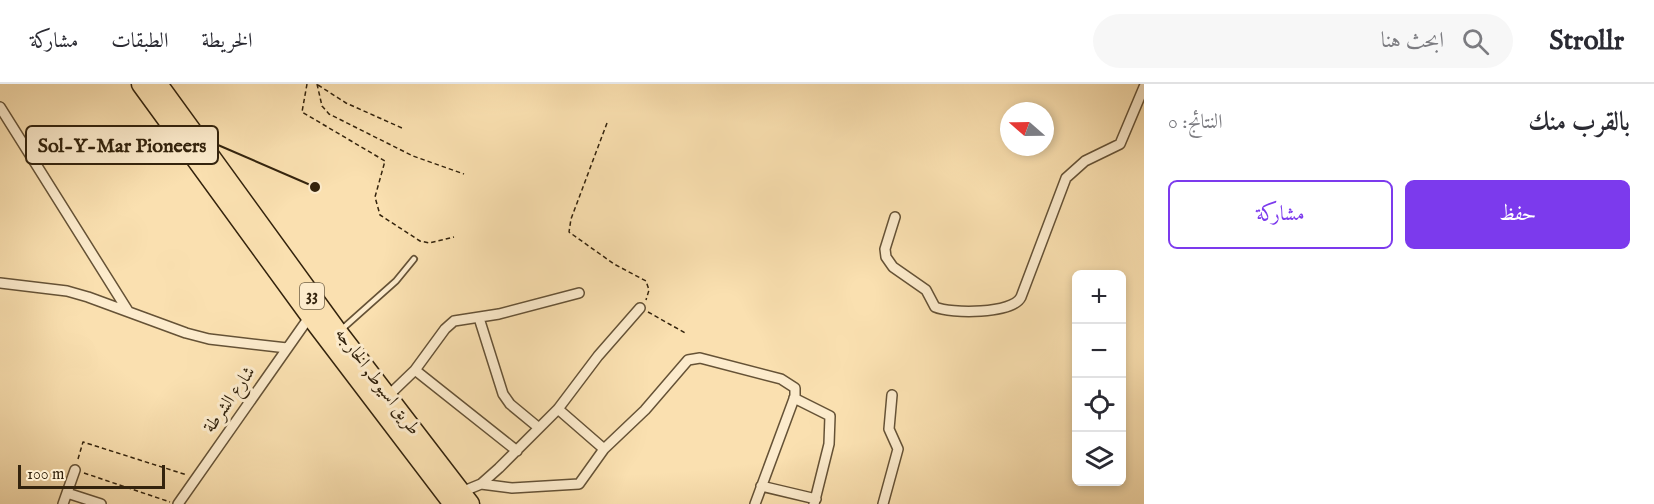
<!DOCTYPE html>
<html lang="ar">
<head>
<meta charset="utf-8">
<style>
  body { margin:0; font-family:"IM FELL English",Amiri,serif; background:#f7f7f7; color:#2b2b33; direction:rtl }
  .controls { position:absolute; right:18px; bottom:18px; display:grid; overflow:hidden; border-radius:9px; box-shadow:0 3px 9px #0003 }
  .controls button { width:54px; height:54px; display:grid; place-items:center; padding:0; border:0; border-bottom:2px solid #e1e1e2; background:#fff; color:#2b2b33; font:30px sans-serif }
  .compass { position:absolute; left:1000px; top:18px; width:54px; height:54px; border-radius:50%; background:#fff; box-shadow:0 3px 9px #0003; rotate:290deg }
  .scale { position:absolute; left:18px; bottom:15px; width:147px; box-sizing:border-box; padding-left:6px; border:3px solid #33230d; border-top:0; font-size:16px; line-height:21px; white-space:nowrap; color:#33230d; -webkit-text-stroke:4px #fcebcc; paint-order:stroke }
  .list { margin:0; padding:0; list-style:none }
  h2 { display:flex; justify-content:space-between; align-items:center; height:78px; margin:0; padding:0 24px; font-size:26px }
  h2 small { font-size:20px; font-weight:400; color:#7c7c81 }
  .actions { display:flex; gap:12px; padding:18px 24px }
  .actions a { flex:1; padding:14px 0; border:2px solid #7c3aed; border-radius:9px; text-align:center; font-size:21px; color:#7c3aed }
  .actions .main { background:#7c3aed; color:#fff }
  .icon { flex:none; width:33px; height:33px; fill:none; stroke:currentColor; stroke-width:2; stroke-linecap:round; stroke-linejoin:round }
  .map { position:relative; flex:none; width:1144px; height:420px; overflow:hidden; direction:ltr }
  header { display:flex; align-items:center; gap:36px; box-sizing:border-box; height:84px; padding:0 30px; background:#fff; border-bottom:2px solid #e1e1e2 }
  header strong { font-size:28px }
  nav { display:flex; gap:33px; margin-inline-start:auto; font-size:21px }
  .search { width:420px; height:54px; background:#f7f7f7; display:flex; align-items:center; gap:15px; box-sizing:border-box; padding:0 21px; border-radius:33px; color:#7c7c81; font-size:22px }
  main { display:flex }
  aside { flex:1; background:#fff }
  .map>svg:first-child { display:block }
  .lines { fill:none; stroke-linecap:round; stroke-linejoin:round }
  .lane-casing { stroke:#655236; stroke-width:8 }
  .street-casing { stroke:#655236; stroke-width:12 }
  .highway-casing { stroke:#33230d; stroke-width:21 }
  .path { stroke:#33230d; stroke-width:1.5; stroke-dasharray:4.5 3; stroke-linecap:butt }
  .lane { stroke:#fcebcc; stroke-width:4.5 }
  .street { stroke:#fcebcc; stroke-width:9 }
  .highway { stroke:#fae0b0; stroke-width:18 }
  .labels { text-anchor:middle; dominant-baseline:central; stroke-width:6; stroke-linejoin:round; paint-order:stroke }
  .shield { fill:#fcebcc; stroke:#6f5f46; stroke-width:1.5 }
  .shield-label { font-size:16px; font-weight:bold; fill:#33230d }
  .street-label { font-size:18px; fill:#33230d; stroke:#fcebcc }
  .leader { fill:none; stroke:#33230d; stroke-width:2 }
  .callout-dot { fill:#33230d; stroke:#fcebcc; stroke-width:2 }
  .callout { fill:#fcebcc; stroke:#33230d; stroke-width:2 }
  .callout-label { font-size:20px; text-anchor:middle; font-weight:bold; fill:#33230d }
</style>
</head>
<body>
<header>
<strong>Strollr</strong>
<div class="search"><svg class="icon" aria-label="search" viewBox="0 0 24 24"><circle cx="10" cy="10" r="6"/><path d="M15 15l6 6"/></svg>ابحث هنا</div>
<nav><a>الخريطة</a><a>الطبقات</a><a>مشاركة</a></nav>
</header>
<main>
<aside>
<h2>بالقرب منك<small>النتائج: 0</small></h2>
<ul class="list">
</ul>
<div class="actions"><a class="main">حفظ</a><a>مشاركة</a></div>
</aside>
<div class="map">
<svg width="1144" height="420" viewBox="0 0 1144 420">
  <rect width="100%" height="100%" fill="#fae0b0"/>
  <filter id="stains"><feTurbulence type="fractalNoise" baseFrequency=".00333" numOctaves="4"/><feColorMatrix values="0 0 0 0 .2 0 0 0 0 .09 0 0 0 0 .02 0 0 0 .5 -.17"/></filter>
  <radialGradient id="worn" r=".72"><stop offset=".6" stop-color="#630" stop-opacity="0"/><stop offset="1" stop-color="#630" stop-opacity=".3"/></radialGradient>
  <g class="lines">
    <defs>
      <path id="lane" d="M341,246L396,197L414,175"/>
      <path id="street" d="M0,23L128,227
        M895,133L885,165L886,173L893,183L926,206L935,223C951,230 1013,230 1021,213L1066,94L1085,77L1120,60L1144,3
        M0,199L67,207L88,213L186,249L209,255L287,264
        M479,234L503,310L510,320L539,344
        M388,312L415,286
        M794,314L830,332L829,360L814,420
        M558,325L604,365
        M517,367L415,286L445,245L454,237L499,230L579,209
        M481,400L512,404L579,400L604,365L645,326L688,276L700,274L781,295L795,304V312L755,420
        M761,402L816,415
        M67,409L101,420
        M459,409L481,400L499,384L558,325L598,272L640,224
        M63,420L75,386
        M178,420L310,232
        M883,420L898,365L889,345L892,311"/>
      <path id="highway" d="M141,0L310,232L453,420
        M158,0L338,248L470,420"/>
    </defs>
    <use href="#lane" class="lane-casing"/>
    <use href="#street" class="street-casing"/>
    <use href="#highway" class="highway-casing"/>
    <path class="path" d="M307,0L302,28L385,77L375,113L380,131L420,157L429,159L454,153
      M317,0L322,22L329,30L413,72L464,90
      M318,1L346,19L402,44
      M607,39L571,135L569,148L614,180L646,197L649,206L646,216
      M648,228L687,250
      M78,375L83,358L187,391
      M84,389L170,418"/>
    <use href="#lane" class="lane"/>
    <use href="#street" class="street"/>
    <use href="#highway" class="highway"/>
  </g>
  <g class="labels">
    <rect class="shield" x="300" y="199" width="24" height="26" rx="4.5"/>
    <g class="shield-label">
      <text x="312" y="212">33</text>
    </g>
    <g class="street-label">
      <text transform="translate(377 298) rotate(53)">طريق اسيوط, الخارجه</text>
      <text transform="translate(230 316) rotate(-55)">شارع الشرطة</text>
    </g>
  </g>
  <path class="leader" d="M315 103L218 61"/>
  <circle class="callout-dot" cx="315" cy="103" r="6"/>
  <rect class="callout" x="26" y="42" width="192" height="38" rx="6"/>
  <g class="callout-label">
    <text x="122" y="68">Sol-Y-Mar Pioneers</text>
  </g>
  <rect width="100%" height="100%" filter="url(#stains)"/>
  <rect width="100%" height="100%" fill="url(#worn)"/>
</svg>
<div class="controls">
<button>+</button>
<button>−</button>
<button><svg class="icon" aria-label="locate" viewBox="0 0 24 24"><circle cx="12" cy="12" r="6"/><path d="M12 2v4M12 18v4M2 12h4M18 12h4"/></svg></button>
<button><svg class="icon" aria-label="layers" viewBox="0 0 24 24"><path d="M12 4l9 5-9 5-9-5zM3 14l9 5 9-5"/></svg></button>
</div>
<svg class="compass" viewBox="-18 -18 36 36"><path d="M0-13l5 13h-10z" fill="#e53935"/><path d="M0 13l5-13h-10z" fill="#7c7c81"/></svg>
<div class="scale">100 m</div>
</div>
</main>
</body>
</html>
